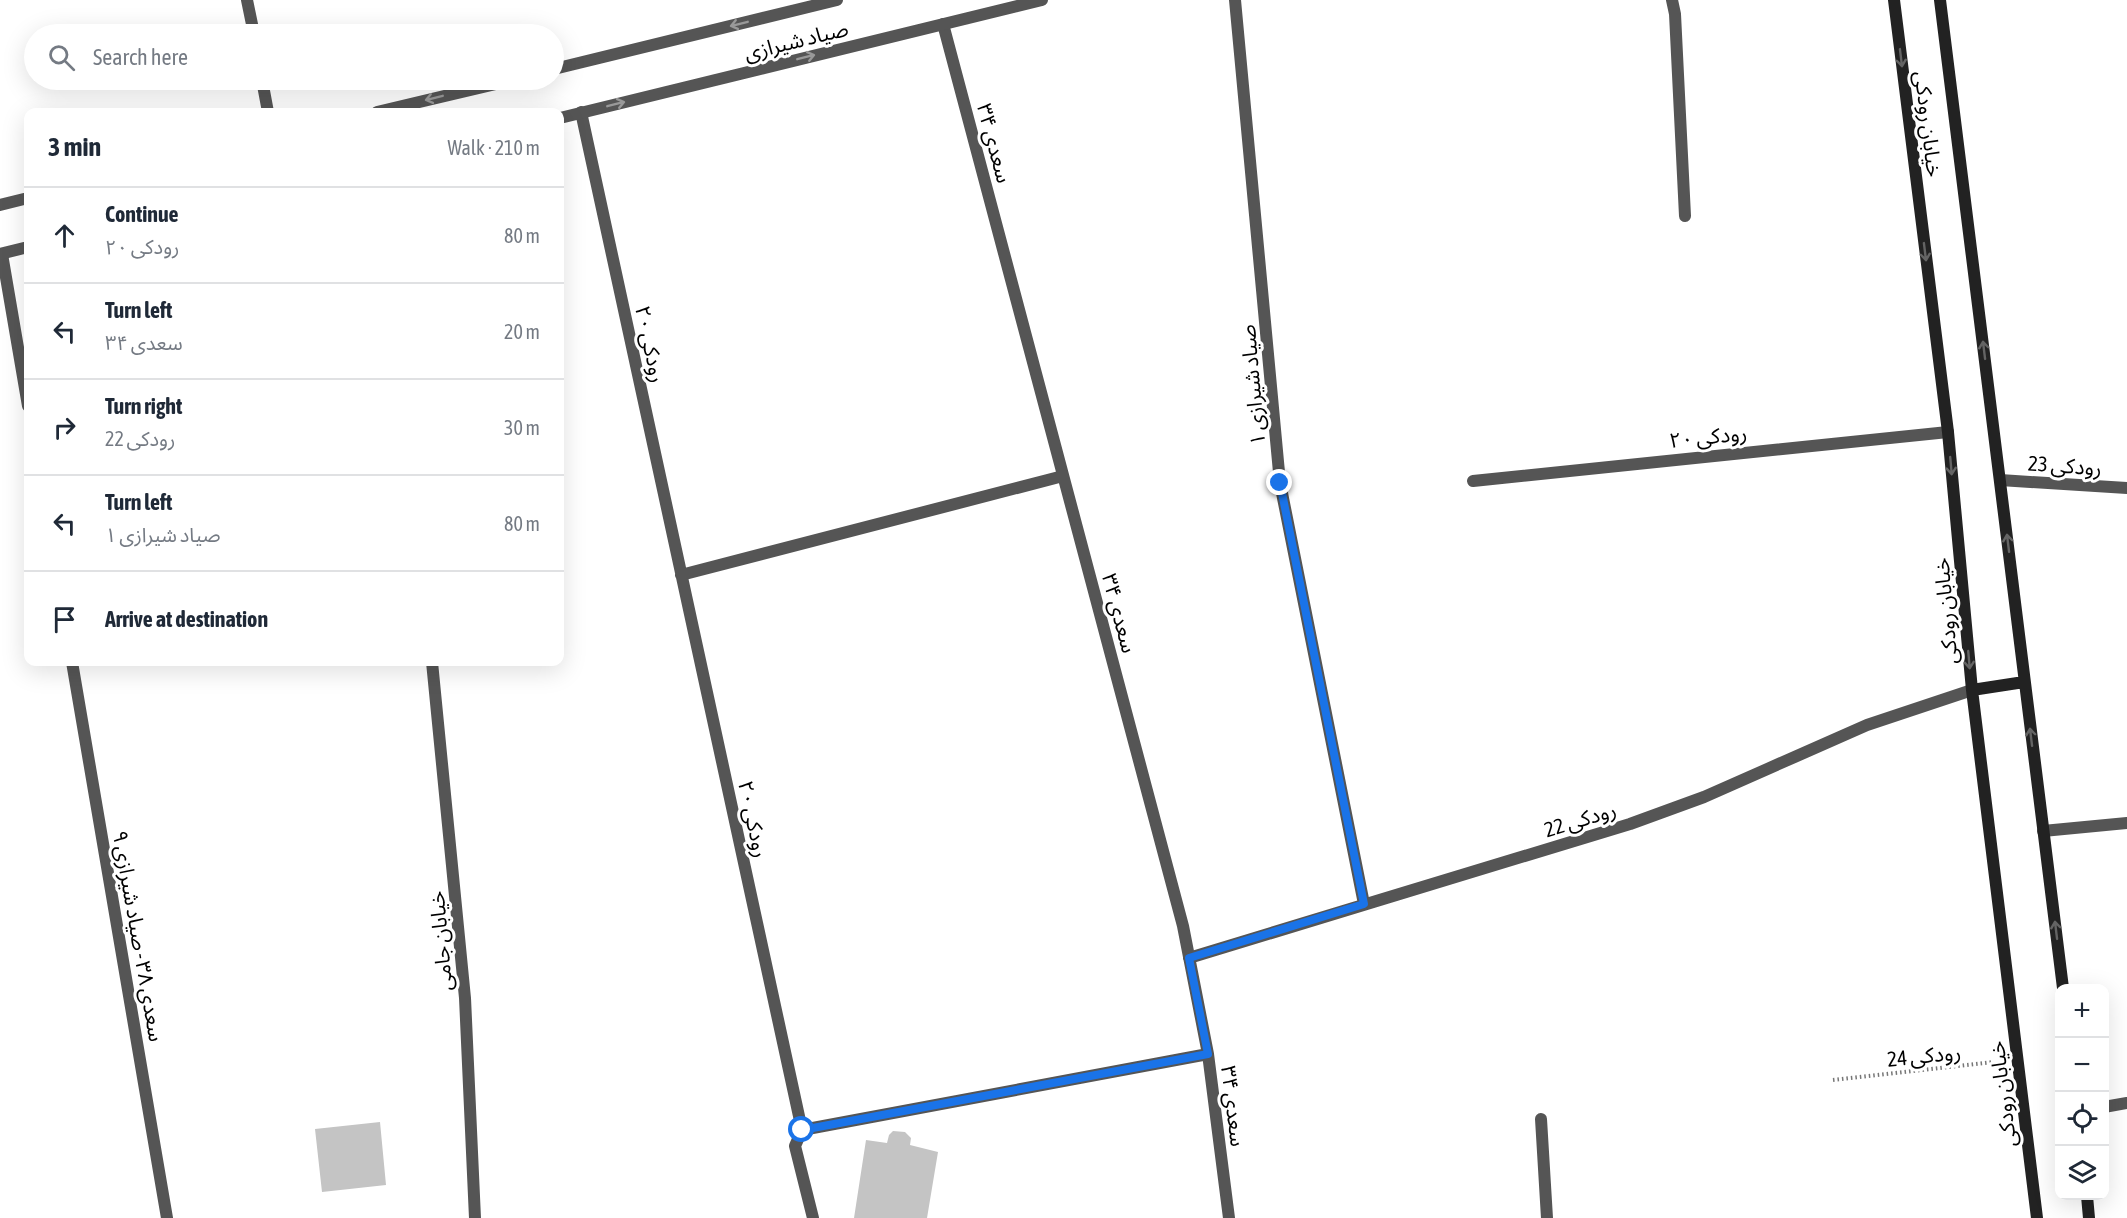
<!DOCTYPE html>
<html lang="en">
<head>
<meta charset="utf-8">
<style>
  body { margin:0; font-family:"Asap Condensed","Noto Sans Arabic",sans-serif; background:#f2f2f3; color:#1f2937 }
  .controls { position:absolute; right:18px; bottom:18px; display:grid; overflow:hidden; border-radius:12px; box-shadow:0 6px 24px #0002 }
  .controls button { width:54px; height:54px; display:grid; place-items:center; padding:0; border:0; border-bottom:2px solid #e0e1e3; background:#fff; color:#1f2937; font:30px sans-serif }
  .stop { position:absolute; width:18px; height:18px; margin:-14px; border:4px solid #1a73e8; border-radius:50%; background:#fff }
  .stop.end { background:#1a73e8; border-color:#fff; box-shadow:0 2px 6px #0008 }
  .list { margin:0; padding:0; list-style:none }
  h2 { display:flex; justify-content:space-between; align-items:center; height:78px; margin:0; padding:0 24px; font-size:26px }
  h2 small { font-size:20px; font-weight:400; color:#747a83 }
  .list li { display:grid; grid-template-columns:39px 1fr auto; gap:18px; align-items:center; box-sizing:border-box; height:96px; padding:0 24px; border-top:2px solid #e0e1e3 }
  .list b { display:block; font-size:22px; white-space:nowrap }
  .list p { margin:0; font-size:20px; white-space:nowrap; color:#747a83 }
  .list em { font-size:20px; font-style:normal; color:#747a83 }
  .icon { flex:none; width:33px; height:33px; fill:none; stroke:currentColor; stroke-width:2; stroke-linecap:round; stroke-linejoin:round }
  .map { position:relative; flex:none; width:2127px; height:1218px; overflow:hidden }
  .search { position:absolute; background:#fff; box-shadow:0 6px 24px #0002; left:24px; top:24px; width:540px; height:66px; display:flex; align-items:center; gap:15px; box-sizing:border-box; padding:0 21px; border-radius:33px; color:#747a83; font-size:22px }
  .panel { position:absolute; background:#fff; box-shadow:0 6px 24px #0002; left:24px; top:108px; width:540px; height:558px; border-radius:12px }
  .map>svg:first-child { display:block }
  .building { fill:#c4c4c4 }
  .lines { fill:none; stroke-linecap:round; stroke-linejoin:round }
  .path { stroke:#777; stroke-width:4; stroke-dasharray:1.5 3; stroke-linecap:butt }
  .minor { stroke:#555; stroke-width:12 }
  .tertiary { stroke:#555; stroke-width:12 }
  .secondary { stroke:#222; stroke-width:12 }
  .oneway { stroke:#999 }
  .oneway2 { stroke:#646464 }
  .route { stroke:#1a73e8; stroke-width:8 }
  .labels { text-anchor:middle; dominant-baseline:central; stroke-width:6; stroke-linejoin:round; paint-order:stroke }
  .street-label { font-size:21px; fill:#000; stroke:#fff }
</style>
</head>
<body>
<div class="map">
<svg width="2127" height="1218" viewBox="0 0 2127 1218">
  <rect width="100%" height="100%" fill="#fff"/>
  <path class="building" d="M380,1122L386,1185L322,1192L315,1129Z
    M893,1131L905,1132L911,1138L910,1145L938,1152L927,1218H854L866,1140L887,1143L889,1135Z"/>
  <g class="lines">
    <path class="path" d="M1833,1080L1993,1062"/>
    <path class="minor" d="M247,0L254,34
      M1235,0L1280,483L1364,904
      M1672,0L1675,14L1685,216
      M943,24L1183,926L1208,1054L1229,1218
      M262,80L268,112
      M581,112L802,1130L1208,1054
      M2,254L28,406
      M2000,480L2127,488
      M1473,481L1948,432
      M681,575L1063,476
      M72,662L167,1218
      M432,662L465,998L475,1218
      M2043,831L2127,823
      M1189,958L1630,824L1704,797L1867,725L1972,690
      M2104,1107L2127,1103
      M1541,1119L1547,1218
      M802,1130L795,1146L813,1218"/>
    <path class="tertiary" d="M554,69L837,0
      M377,112L512,80
      M560,118L1042,0
      M0,205L28,198
      M0,254L28,247"/>
    <path class="secondary" d="M1894,0L1948,432L1972,690L2037,1218
      M1940,0L2063,988
      M1972,690L2024,682
      M2087,1196L2089,1218"/>
  </g>
  <defs><path id="oneway-shaft" d="M-6 0H5M1.5-3L5.5 0L1.5 3" fill="none" stroke-width="1.6" stroke-linecap="round" stroke-linejoin="round" transform="scale(1.5)"/></defs>
  <g class="oneway">
    <use href="#oneway-shaft" transform="translate(739 24) rotate(166)"/>
    <use href="#oneway-shaft" transform="translate(806 57) rotate(-14)"/>
    <use href="#oneway-shaft" transform="translate(434 98) rotate(166)"/>
    <use href="#oneway-shaft" transform="translate(616 104) rotate(-14)"/>
  </g>
  <g class="oneway2">
    <use href="#oneway-shaft" transform="translate(1901 58) rotate(83)"/>
    <use href="#oneway-shaft" transform="translate(1925 252) rotate(83)"/>
    <use href="#oneway-shaft" transform="translate(1984 350) rotate(-97)"/>
    <use href="#oneway-shaft" transform="translate(1951 466) rotate(85)"/>
    <use href="#oneway-shaft" transform="translate(2008 543) rotate(-97)"/>
    <use href="#oneway-shaft" transform="translate(1969 660) rotate(85)"/>
    <use href="#oneway-shaft" transform="translate(2031 737) rotate(-97)"/>
    <use href="#oneway-shaft" transform="translate(2056 930) rotate(-97)"/>
  </g>
  <g class="lines">
    <path class="route" d="M802,1130L1208,1054L1189,958L1364,904L1280,483"/>
  </g>
  <g class="labels">
    <g class="street-label">
      <text transform="translate(796 40) rotate(-14)">صیاد شیرازی</text>
      <text transform="translate(1929 124) rotate(83)">خیابان رودکی</text>
      <text transform="translate(995 143) rotate(75)">سعدی ۳۴</text>
      <text transform="translate(651 344) rotate(78)">رودکی ۲۰</text>
      <text transform="translate(1252 385) rotate(-95)">صیاد شیرازی ۱</text>
      <text transform="translate(1708 436) rotate(-6)">رودکی ۲۰</text>
      <text transform="translate(2065 465) rotate(4)">رودکی 23</text>
      <text transform="translate(1945 611) rotate(-95)">خیابان رودکی</text>
      <text transform="translate(1120 613) rotate(75)">سعدی ۳۴</text>
      <text transform="translate(754 819) rotate(78)">رودکی ۲۰</text>
      <text transform="translate(1580 819) rotate(-17)">رودکی 22</text>
      <text transform="translate(139 936) rotate(80)">سعدی ۳۸ - صیاد شیرازی ۹</text>
      <text transform="translate(440 941) rotate(-95)">خیابان جامی</text>
      <text transform="translate(1924 1055) rotate(-6)">رودکی 24</text>
      <text transform="translate(2002 1094) rotate(-97)">خیابان رودکی</text>
      <text transform="translate(1234 1106) rotate(83)">سعدی ۳۴</text>
    </g>
  </g>
</svg>
<div class="controls">
<button>+</button>
<button>−</button>
<button><svg class="icon" aria-label="locate" viewBox="0 0 24 24"><circle cx="12" cy="12" r="6"/><path d="M12 2v4M12 18v4M2 12h4M18 12h4"/></svg></button>
<button><svg class="icon" aria-label="layers" viewBox="0 0 24 24"><path d="M12 4l9 5-9 5-9-5zM3 14l9 5 9-5"/></svg></button>
</div>
<div class="stop" style="left:802px;top:1130px"></div>
<div class="stop end" style="left:1280px;top:483px"></div>
<div class="search"><svg class="icon" aria-label="search" viewBox="0 0 24 24"><circle cx="10" cy="10" r="6"/><path d="M15 15l6 6"/></svg>Search here</div>
<section class="panel">
<h2>3 min<small>Walk · 210 m</small></h2>
<ul class="list">
<li><svg class="icon" aria-label="ahead" viewBox="0 0 24 24"><path d="M12 20V5M6 11l6-6 6 6"/></svg><div><b>Continue</b><p>رودکی ۲۰</p></div><em>80 m</em></li>
<li><svg class="icon" aria-label="left" viewBox="0 0 24 24"><path d="M17 20v-9H6M10 6l-5 5 5 5"/></svg><div><b>Turn left</b><p>سعدی ۳۴</p></div><em>20 m</em></li>
<li><svg class="icon" aria-label="right" viewBox="0 0 24 24"><path d="M7 20v-9h11M14 6l5 5-5 5"/></svg><div><b>Turn right</b><p>رودکی 22</p></div><em>30 m</em></li>
<li><svg class="icon" aria-label="left" viewBox="0 0 24 24"><path d="M17 20v-9H6M10 6l-5 5 5 5"/></svg><div><b>Turn left</b><p>صیاد شیرازی ۱</p></div><em>80 m</em></li>
<li><svg class="icon" aria-label="arrive" viewBox="0 0 24 24"><path d="M6 21V4h12l-3 4 3 4H6"/></svg><div><b>Arrive at destination</b></div></li>
</ul>
</section>
</div>
</body>
</html>
